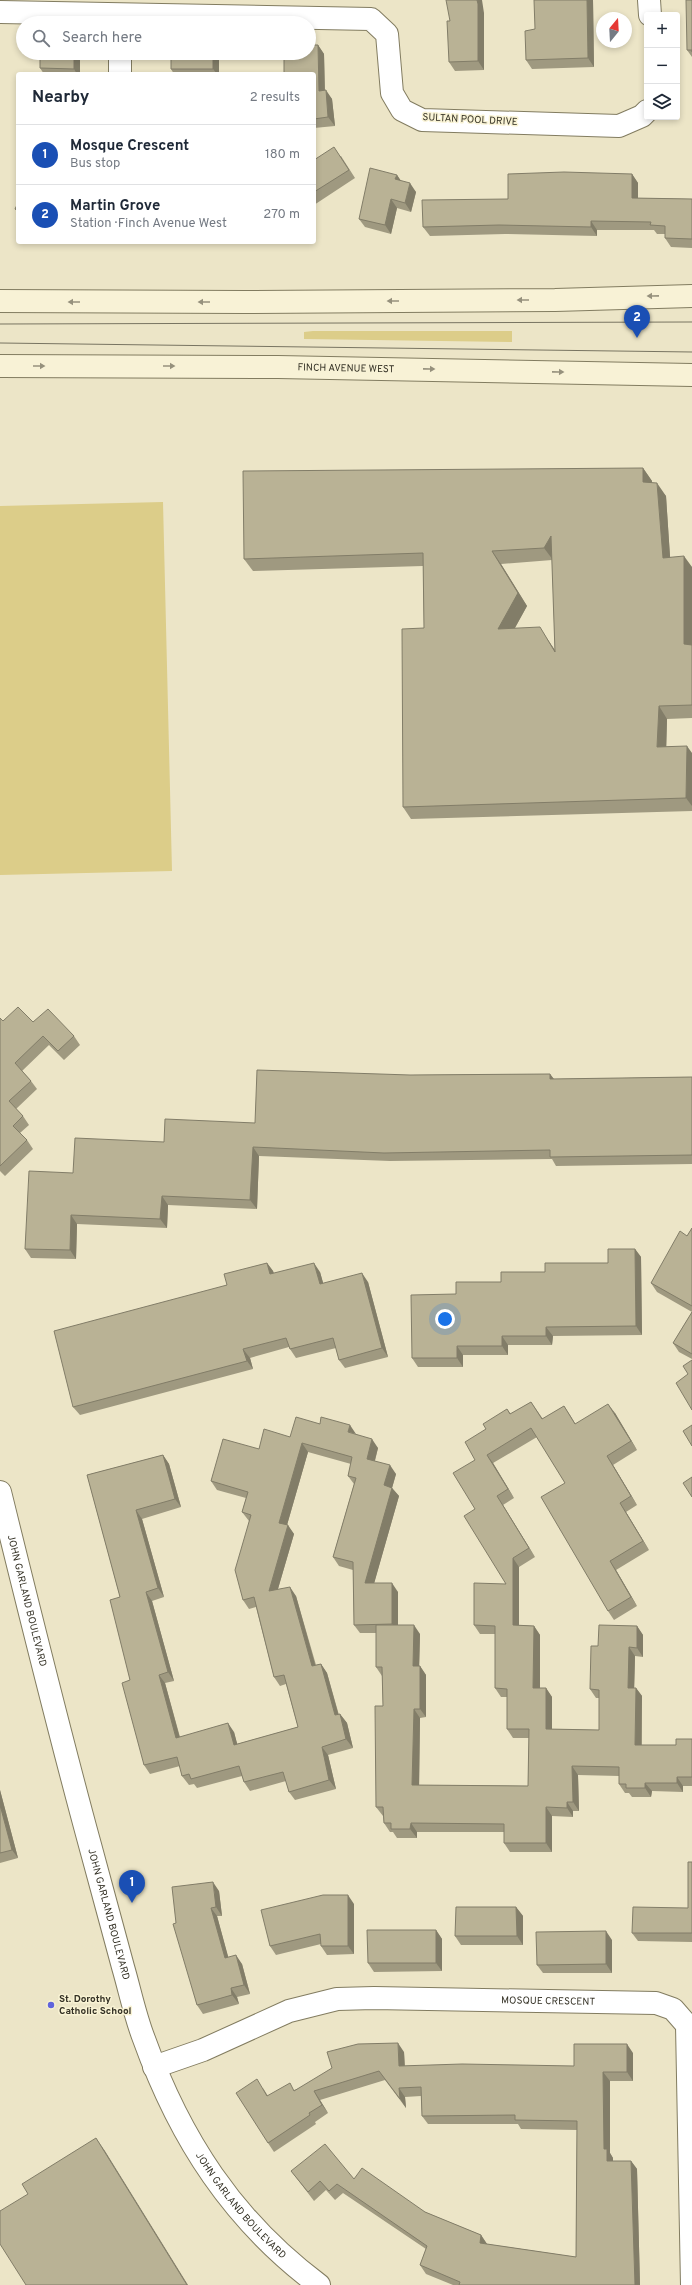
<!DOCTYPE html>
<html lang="en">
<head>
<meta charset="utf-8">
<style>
  body { margin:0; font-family:Overpass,sans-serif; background:#f2f2f3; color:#1f2937 }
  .controls { position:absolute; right:12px; top:12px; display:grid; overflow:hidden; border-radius:4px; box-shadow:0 2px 6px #0003 }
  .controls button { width:36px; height:36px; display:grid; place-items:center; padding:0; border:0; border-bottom:1px solid #e0e1e3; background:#fff; color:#1f2937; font:20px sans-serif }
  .compass { position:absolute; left:596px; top:12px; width:36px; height:36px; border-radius:50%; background:#fff; box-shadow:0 2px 6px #0003; rotate:18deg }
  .you { position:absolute; left:445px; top:1319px; width:14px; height:14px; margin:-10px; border:3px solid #fff; border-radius:50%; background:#1a73e8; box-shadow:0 0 0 6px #1a73e833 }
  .badge { display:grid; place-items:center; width:26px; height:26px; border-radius:50%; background:#6064dc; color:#fff; font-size:13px; font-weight:700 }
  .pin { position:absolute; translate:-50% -33px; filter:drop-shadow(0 1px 2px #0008) }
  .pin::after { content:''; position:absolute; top:21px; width:14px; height:12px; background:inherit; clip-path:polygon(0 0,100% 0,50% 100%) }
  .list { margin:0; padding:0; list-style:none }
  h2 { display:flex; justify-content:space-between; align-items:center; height:52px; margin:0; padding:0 16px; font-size:17px }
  h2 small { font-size:13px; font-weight:400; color:#747a83 }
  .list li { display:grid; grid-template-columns:26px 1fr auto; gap:12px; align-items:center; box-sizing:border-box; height:60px; padding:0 16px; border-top:1px solid #e0e1e3 }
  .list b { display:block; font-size:15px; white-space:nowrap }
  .list p { margin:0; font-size:13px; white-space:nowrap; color:#747a83 }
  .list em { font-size:13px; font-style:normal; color:#747a83 }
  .icon { flex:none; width:22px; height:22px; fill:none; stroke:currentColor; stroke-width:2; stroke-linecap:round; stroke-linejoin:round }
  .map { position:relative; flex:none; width:692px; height:2285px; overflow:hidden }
  .search { position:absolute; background:#fff; box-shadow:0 2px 6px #0003; left:16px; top:16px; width:300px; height:44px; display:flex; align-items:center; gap:10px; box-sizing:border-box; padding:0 14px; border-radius:22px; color:#747a83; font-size:15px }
  .panel { position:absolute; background:#fff; box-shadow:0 2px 6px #0003; left:16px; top:72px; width:300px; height:172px; border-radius:4px }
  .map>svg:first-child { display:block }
  .green { fill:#dccd89 }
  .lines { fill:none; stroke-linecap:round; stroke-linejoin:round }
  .minor-casing { stroke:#827c60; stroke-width:24 }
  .tertiary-casing { stroke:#827c60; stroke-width:24 }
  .secondary-casing { stroke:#827c60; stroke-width:24 }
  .minor { stroke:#fff; stroke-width:22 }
  .tertiary { stroke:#fff; stroke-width:22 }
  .secondary { stroke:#f8f2d6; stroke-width:22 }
  .tram { stroke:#787461; stroke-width:1 }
  .wall { fill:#9f9980; fill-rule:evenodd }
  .shaded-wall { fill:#827d68 }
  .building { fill:#b9b295; stroke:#827d68; fill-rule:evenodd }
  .oneway { fill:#96917d }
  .poi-dot { fill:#6064dc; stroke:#f9f3d4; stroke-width:1.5 }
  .labels { text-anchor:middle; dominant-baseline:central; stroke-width:3; stroke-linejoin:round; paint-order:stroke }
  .street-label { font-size:10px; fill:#333024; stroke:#f9f3d4 }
  .poi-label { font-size:10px; font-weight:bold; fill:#333024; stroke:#f9f3d4; text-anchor:start }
</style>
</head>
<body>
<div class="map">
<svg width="692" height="2285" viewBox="0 0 692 2285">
  <rect width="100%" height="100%" fill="#ece5c7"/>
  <path class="green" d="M313,331H512V342L304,339V332Z
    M163,502L172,871L0,875V506Z"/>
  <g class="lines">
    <defs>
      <g id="minor">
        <path d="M649,0L650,15"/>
        <path d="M0,12L371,19L387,34L392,93L402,110L422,120L619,126L642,116L647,111"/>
        <path d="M120,74V53"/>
        <path id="s1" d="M154,2067L203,2050L289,2011L337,1999L374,1998L656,2003L673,2009L687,2025L692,2285"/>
      </g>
      <g id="tertiary">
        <path id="s2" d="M0,1492C29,1610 58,1728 90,1845C101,1886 112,1926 123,1967C130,1991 135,2016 144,2039C180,2139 233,2221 319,2285"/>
      </g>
      <g id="secondary">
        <path d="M0,301L243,302L555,300L692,296"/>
        <path id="s3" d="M0,366L278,367L692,375"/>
      </g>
    </defs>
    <use href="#minor" class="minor-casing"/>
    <use href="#tertiary" class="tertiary-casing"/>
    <use href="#secondary" class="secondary-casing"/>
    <use href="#minor" class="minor"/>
    <use href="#tertiary" class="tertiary"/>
    <use href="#secondary" class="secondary"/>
    <path class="tram" d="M0,324L692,322
      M0,343L692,352"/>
  </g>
  <path class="wall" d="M593,0L594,67L532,69L526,60L535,29Z
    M692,0V57L687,50Z
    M484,13V70L455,71L449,62L450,21Z
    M318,45L324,54L325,91L332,99L335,126L314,128V74Z
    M80,53V74H44L40,68Z
    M171,53H219V74H174L171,69Z
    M341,156L355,178L314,205V160Z
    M632,174L638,183V198L692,199V248L671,247L665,238V234H657L654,230H597V236L505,234L430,236L423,227L508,199Z
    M397,175L401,181L416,192L411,212L397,208L391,234L365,227L359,219Z
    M643,468L652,481V483L666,496L670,557L692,567V718L667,719L666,747L692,753V811L411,819L403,807L424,628L423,566L253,571L244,559ZM552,560L555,650L548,640L515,628L527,606L501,564Z
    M0,1018L3,1021L33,1022L74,1036L80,1045L64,1060L49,1045L22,1071L31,1081L37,1089L16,1109L23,1116L29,1125L20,1133L27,1140L33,1149L5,1176L0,1171Z
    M550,1074L554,1079L692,1077V1164L556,1166L552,1159L390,1161L259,1156L257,1209L168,1205L167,1228L77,1224L76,1259L31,1258L25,1249L73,1173L164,1142L255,1123L410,1075Z
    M692,1228V1312L657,1292L651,1283L687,1236Z
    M635,1249L641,1257L642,1335L553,1336L552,1345H508V1355H463V1367H418L412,1358L456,1294L501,1282L545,1272L608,1263Z
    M267,1263L273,1271L274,1273L320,1272L323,1283L368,1282L388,1357L345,1368L339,1360L336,1348L296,1358L290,1349L289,1347L250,1358L253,1369L80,1415L73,1407L227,1285Z
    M692,1312V1359L679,1352L673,1343Z
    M531,1402L543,1419L564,1406L575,1424L615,1413L637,1450L613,1465L637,1505L626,1512L649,1550L616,1570L637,1606L614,1620L608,1611L565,1483L537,1437L493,1463L514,1498L503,1505L535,1557L519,1567V1625L534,1626L540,1635V1688H546L552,1697V1729L599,1730V1698H596L590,1689L598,1646L637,1626L643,1635V1657L635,1656L634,1688H636L642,1696V1745H676L692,1739V1786H683V1792L652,1791L651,1797H632L629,1793H625L619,1784V1776L578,1775L579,1811H573V1817L552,1816V1852H510L504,1843V1832H417V1838H397L393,1832H390L384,1823L383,1816L376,1807L383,1706L382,1676L376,1667V1633H360L354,1625L353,1570L339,1566L333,1557L354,1484L348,1476L351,1464L308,1452L287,1525L294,1534L278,1589L296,1596L316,1665L321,1664L327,1673L339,1715L340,1714L347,1723L353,1748L328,1755L336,1789L295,1800L289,1792L286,1781L250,1791L244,1782L242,1776L197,1788L194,1784L189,1785L182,1776L180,1766L150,1774L144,1765L130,1680L120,1597L87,1475L163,1455L169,1464L181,1507L142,1519L164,1597L152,1601L174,1681L165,1683L180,1737L234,1732L237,1744L298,1727L286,1684L280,1686L274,1677L256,1607L249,1609L243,1600L249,1521L242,1512L246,1498L217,1490L211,1481L259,1449L290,1437L356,1434L378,1448L375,1461L396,1474L392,1488L399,1496L374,1583L398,1592V1625L420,1634L419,1666H420L426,1675V1717L420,1718L419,1785L528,1786L529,1738H513L507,1729V1697H501L495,1688V1634H480L474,1625L506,1584L475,1509V1460L486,1429L507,1409L511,1414Z
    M0,1790L18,1858L0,1863Z
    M692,1862V1942L638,1941L632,1933L688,1908Z
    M219,1891L222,1916H217L228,1957L242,1964L250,1994L237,1997L239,2004L203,2014L197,2005L176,1923Z
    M354,1904V1954L327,1955L321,1946V1944L276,1955L270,1946Z
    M516,1907L523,1916V1945H461L455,1936Z
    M436,1930L442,1939V1971L374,1972L368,1963Z
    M612,1940V1973H543L537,1965Z
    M404,2052L405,2066H574L633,2053V2081H610V2153L613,2158V2161H631L637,2169L640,2285H453L426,2274L420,2265L426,2249L343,2193L335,2200L326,2190L314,2201L298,2180L291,2171L354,2179L425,2212L481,2235L487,2244L576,2257L577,2130L521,2129L518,2124H428L422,2116L421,2096L405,2097L406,2108L385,2080L320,2100L328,2113L315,2122L316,2124L274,2152L268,2143L263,2088L268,2096L294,2090Z"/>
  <path class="shaded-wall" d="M477,0H482L484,13V70L478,61Z
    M587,0H593L594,67L588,58Z
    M318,45L324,54L325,100L319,91Z
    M74,53H80V74H77L74,69Z
    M213,53H219V74H217L213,69Z
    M326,90L332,99L335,126L328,117Z
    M632,174L638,183V207L632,198Z
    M397,175L403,184L395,179Z
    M410,183L416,192L411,212L405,203Z
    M391,199L397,208L391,234L385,225Z
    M591,221L597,230V236L591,227Z
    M643,468L652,481V494L643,482Z
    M657,483L666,496L671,571L663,558Z
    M551,536L553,560L544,548Z
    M492,551L501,564L527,606L507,642L498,629Z
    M684,556L692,567V655L684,644Z
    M540,627L548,640L564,664L555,652Z
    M659,706L667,719L666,759L657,747Z
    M687,746L692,753V806L686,798Z
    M550,1074L556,1082L550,1079Z
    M253,1147L259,1156L257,1209L250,1200Z
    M162,1196L168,1205L167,1228L160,1219Z
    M71,1215L77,1224L76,1259L70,1250Z
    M635,1249L641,1257L642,1335L636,1326Z
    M267,1263L273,1271L276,1283L270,1274Z
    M314,1263L320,1272L326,1293L320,1284Z
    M362,1273L368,1282L388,1357L382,1348Z
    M546,1327L553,1336L552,1345L546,1336Z
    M502,1336L508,1345V1355L502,1346Z
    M457,1346L463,1355V1367L457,1358Z
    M243,1349L250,1358L253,1369L247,1361Z
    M608,1404L615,1413L637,1450L631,1441Z
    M564,1406L570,1415L581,1433L575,1424Z
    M350,1425L356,1434L348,1432Z
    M372,1439L378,1448L373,1467L367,1459Z
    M302,1443L308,1452L285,1532L279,1523Z
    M163,1455L169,1464L181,1507L175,1499Z
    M487,1455L493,1463L514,1498L508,1489Z
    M607,1456L613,1465L637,1505L631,1496Z
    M390,1465L396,1474L392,1488L399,1496L372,1591L365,1583L384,1485Z
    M497,1496L503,1505L535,1557L529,1548Z
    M620,1503L626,1512L649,1550L643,1541Z
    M136,1510L142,1519L164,1597L158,1588Z
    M288,1525L294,1534L275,1599L269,1591Z
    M513,1558L519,1567V1634L513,1625Z
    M610,1561L616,1570L637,1606L631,1597Z
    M392,1583L398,1592V1633L392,1624Z
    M290,1587L296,1596L318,1675L312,1666Z
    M146,1592L152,1601L174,1681L168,1672Z
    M414,1625L420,1634L419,1674L413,1666Z
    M534,1626L540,1635V1696L533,1688Z
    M637,1626L643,1635V1657L637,1648Z
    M629,1647L635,1656L634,1696L628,1688Z
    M321,1664L327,1673L341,1724L335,1715Z
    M420,1666L426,1675V1717L420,1709Z
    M159,1675L165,1683L182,1746L176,1738Z
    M546,1688L552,1697V1737L546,1729Z
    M636,1688L642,1696L641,1754L635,1745Z
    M414,1709L420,1718L419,1794L412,1785Z
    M340,1714L347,1723L353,1748L346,1739Z
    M228,1723L234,1732L240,1754L234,1745Z
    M322,1747L328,1755L336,1789L329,1780Z
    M572,1766L578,1775L579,1811L573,1802Z
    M677,1777L683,1786V1792L677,1783Z
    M645,1783L652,1791L651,1797L645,1788Z
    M0,1790L18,1858L12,1850L0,1805Z
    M567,1802L573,1811V1817L567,1808Z
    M546,1807L552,1816V1852L546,1843Z
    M411,1823L417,1832V1838L410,1829Z
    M213,1882L219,1891L222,1916L216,1907Z
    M348,1895L354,1904V1954L348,1946Z
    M516,1907L523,1916V1945L517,1936Z
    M211,1908L217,1916L231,1967L225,1958Z
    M436,1930L442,1939V1971L436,1963Z
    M606,1931L612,1940V1973L606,1964Z
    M236,1955L242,1964L250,1994L244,1985Z
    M231,1988L237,1997L239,2004L232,1995Z
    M398,2043L404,2052L405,2075L399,2066Z
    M627,2044L633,2053V2081L627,2072Z
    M603,2072L610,2081V2153L613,2158V2170L607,2161L604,2149Z
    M399,2088L405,2097L406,2108L400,2099Z
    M314,2091L320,2100L328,2113L322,2105Z
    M96,2138L105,2151L188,2285H187Z
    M631,2161L637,2169L640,2285H635Z
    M481,2235L487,2244L480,2243Z"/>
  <path class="building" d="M446,0H477L478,4V61L449,62L447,21H450Z
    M534,0H587L588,58L526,60L525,31L535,29Z
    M686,0H692V52V50H687Z
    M309,45H318L319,91L326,90L328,117L314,119V74H284V53H309Z
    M40,53H74V69L40,68Z
    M171,53H213V69H171Z
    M17,100H18V133H17Z
    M334,147L349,170L314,192V160Z
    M370,168L397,175L395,179L410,183L405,203L391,199L385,225L359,219Z
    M564,172L632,174V198L692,199V239L665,238V226L650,225L651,222L591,221V227L499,225L423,227L422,200L508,199V174Z
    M18,203V211L15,209Z
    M643,468V482L657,483L663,558L684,556V644L692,645V705L659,706L657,747L687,746L686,798L403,807L402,629L424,628L423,553L244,559L243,471ZM551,536L555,652L540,627L498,629L518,593L492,551L544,548Z
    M18,1007L33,1022L48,1009L74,1036L58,1051L43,1036L15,1063L31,1081L9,1101L23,1116L13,1126L27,1140L0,1166V1018L3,1021Z
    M257,1070L410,1075L550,1074V1079L692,1077V1155L550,1157V1150L384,1153L253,1147L250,1200L162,1196L160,1219L71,1215L70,1250L25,1249L29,1171L73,1173L75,1138L164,1142L165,1119L255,1123Z
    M692,1228V1306L651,1283L680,1231L687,1236Z
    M608,1249H635L636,1326L546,1327V1336H502V1346H457V1358H412L411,1295L456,1294V1282H501V1272H545V1263H608Z
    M267,1263L270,1274L314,1263L320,1284L362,1273L382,1348L339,1360L333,1338L290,1349L286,1338L243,1349L247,1361L73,1407L54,1331L227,1285L224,1274Z
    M692,1312V1354L673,1343Z
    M692,1360V1410L676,1383L688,1374L683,1366Z
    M531,1402L542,1419L564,1406L575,1424L608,1404L631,1441L607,1456L631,1496L620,1503L643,1541L610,1561L631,1597L608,1611L541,1497L565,1483L531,1428L487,1455L508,1489L497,1496L529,1548L513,1558V1625L534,1626L533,1688H546V1729L599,1730V1690L590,1689L591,1646H598L599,1625L637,1626V1648L629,1647L628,1688H636L635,1745H676V1739H692V1777H677V1783H645V1788H626V1784H619V1767L572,1766L573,1802H567V1808L546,1807V1843H504V1824L411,1823L410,1829H391V1823H384L383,1807H376L375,1706H383L382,1667H376V1625H414L413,1666H420V1709H414L412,1785L528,1786L529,1729H507V1689L495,1688V1626L474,1625V1583L506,1584L464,1516L475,1509L453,1473L475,1460L465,1442L486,1429L483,1424L507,1409L510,1414Z
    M296,1417L320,1424L321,1417L350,1425L348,1432L372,1439L367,1459L390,1465L384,1485L392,1488L365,1583H392V1624L354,1625L353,1562L333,1557L356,1478L348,1476L352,1457L302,1443L279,1523L288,1525L269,1591L290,1587L312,1666L321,1664L335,1715L340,1714L346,1739L322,1747L329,1780L289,1792L283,1772L244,1782L239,1766L191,1779L189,1774L182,1776L177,1757L144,1765L122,1683L130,1680L110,1600L120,1597L87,1475L163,1455L175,1499L136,1510L158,1588L146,1592L168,1672L159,1675L176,1738L228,1723L234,1745L298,1727L284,1675L274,1677L254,1597L243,1600L235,1570L251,1515L242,1512L248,1492L211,1481L223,1439L259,1449L264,1429L290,1437Z
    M692,1425V1446L683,1431Z
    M692,1477V1497L683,1483Z
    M0,1805L12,1850L0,1853Z
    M688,1862H692V1933H632L633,1907L688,1908Z
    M213,1882L216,1907L211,1908L225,1958L236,1955L244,1985L231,1988L232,1995L197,2005L173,1924L176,1923L172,1887Z
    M323,1895H348V1946H321L320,1934L270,1946L261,1910Z
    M456,1907H516L517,1936H455Z
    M367,1930H436V1963H368Z
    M606,1931V1964L537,1965L536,1932Z
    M398,2043L399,2066L462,2064L574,2066V2044H627V2072H603L604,2149H607V2161H631L635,2285H459L460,2282L420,2265L427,2246L337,2184L329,2191L320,2181L308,2192L291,2171L325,2144L354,2179L362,2168L425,2212L481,2235L480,2243L576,2257L577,2121L515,2120V2115L422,2116L421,2087L399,2088L400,2099L379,2071L314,2091L322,2105L309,2113L310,2115L268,2143L236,2093L257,2079L267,2096L290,2083L294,2091L332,2068L327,2052L358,2044Z
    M96,2138L187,2285H26L0,2244V2211L28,2194L22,2184Z"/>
  <defs><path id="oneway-solid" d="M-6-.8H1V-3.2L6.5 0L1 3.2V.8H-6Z"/></defs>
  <g class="oneway">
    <use href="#oneway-solid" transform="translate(653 296) rotate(179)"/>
    <use href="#oneway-solid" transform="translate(523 300) rotate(180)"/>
    <use href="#oneway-solid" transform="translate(393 301) rotate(180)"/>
    <use href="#oneway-solid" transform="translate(74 302) rotate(-180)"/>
    <use href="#oneway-solid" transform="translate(204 302) rotate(-180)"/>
    <use href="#oneway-solid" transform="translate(39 366)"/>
    <use href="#oneway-solid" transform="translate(169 366)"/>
    <use href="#oneway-solid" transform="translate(429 369) rotate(1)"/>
    <use href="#oneway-solid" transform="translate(558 372) rotate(1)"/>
  </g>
  <circle class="poi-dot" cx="51" cy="2005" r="4"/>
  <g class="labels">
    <g class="street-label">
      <text transform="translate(470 120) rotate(3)">SULTAN POOL DRIVE</text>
      <text stroke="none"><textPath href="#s3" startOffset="346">FINCH AVENUE WEST</textPath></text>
      <text stroke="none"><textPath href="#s2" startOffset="112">JOHN GARLAND BOULEVARD</textPath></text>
      <text stroke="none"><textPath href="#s2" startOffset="436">JOHN GARLAND BOULEVARD</textPath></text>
      <text stroke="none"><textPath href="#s1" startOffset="407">MOSQUE CRESCENT</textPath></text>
      <text stroke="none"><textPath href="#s2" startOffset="760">JOHN GARLAND BOULEVARD</textPath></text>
    </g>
    <g class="poi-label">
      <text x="59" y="1999">St. Dorothy<tspan x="59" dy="12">Catholic School</tspan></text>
    </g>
  </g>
</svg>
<div class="controls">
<button>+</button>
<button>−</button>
<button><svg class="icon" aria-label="layers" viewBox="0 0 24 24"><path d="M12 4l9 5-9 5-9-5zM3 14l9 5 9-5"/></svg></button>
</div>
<svg class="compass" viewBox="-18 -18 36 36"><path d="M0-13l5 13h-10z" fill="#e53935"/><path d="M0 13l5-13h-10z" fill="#747a83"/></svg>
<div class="you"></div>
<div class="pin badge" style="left:132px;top:1903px;background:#1a4fb4">1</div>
<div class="pin badge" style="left:637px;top:338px;background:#1a4fb4">2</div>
<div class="search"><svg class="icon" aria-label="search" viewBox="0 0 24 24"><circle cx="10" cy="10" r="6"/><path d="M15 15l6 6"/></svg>Search here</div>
<section class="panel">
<h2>Nearby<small>2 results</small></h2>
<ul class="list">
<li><span class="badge" style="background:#1a4fb4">1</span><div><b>Mosque Crescent</b><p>Bus stop</p></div><em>180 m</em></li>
<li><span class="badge" style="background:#1a4fb4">2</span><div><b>Martin Grove</b><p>Station · Finch Avenue West</p></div><em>270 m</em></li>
</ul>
</section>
</div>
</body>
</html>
